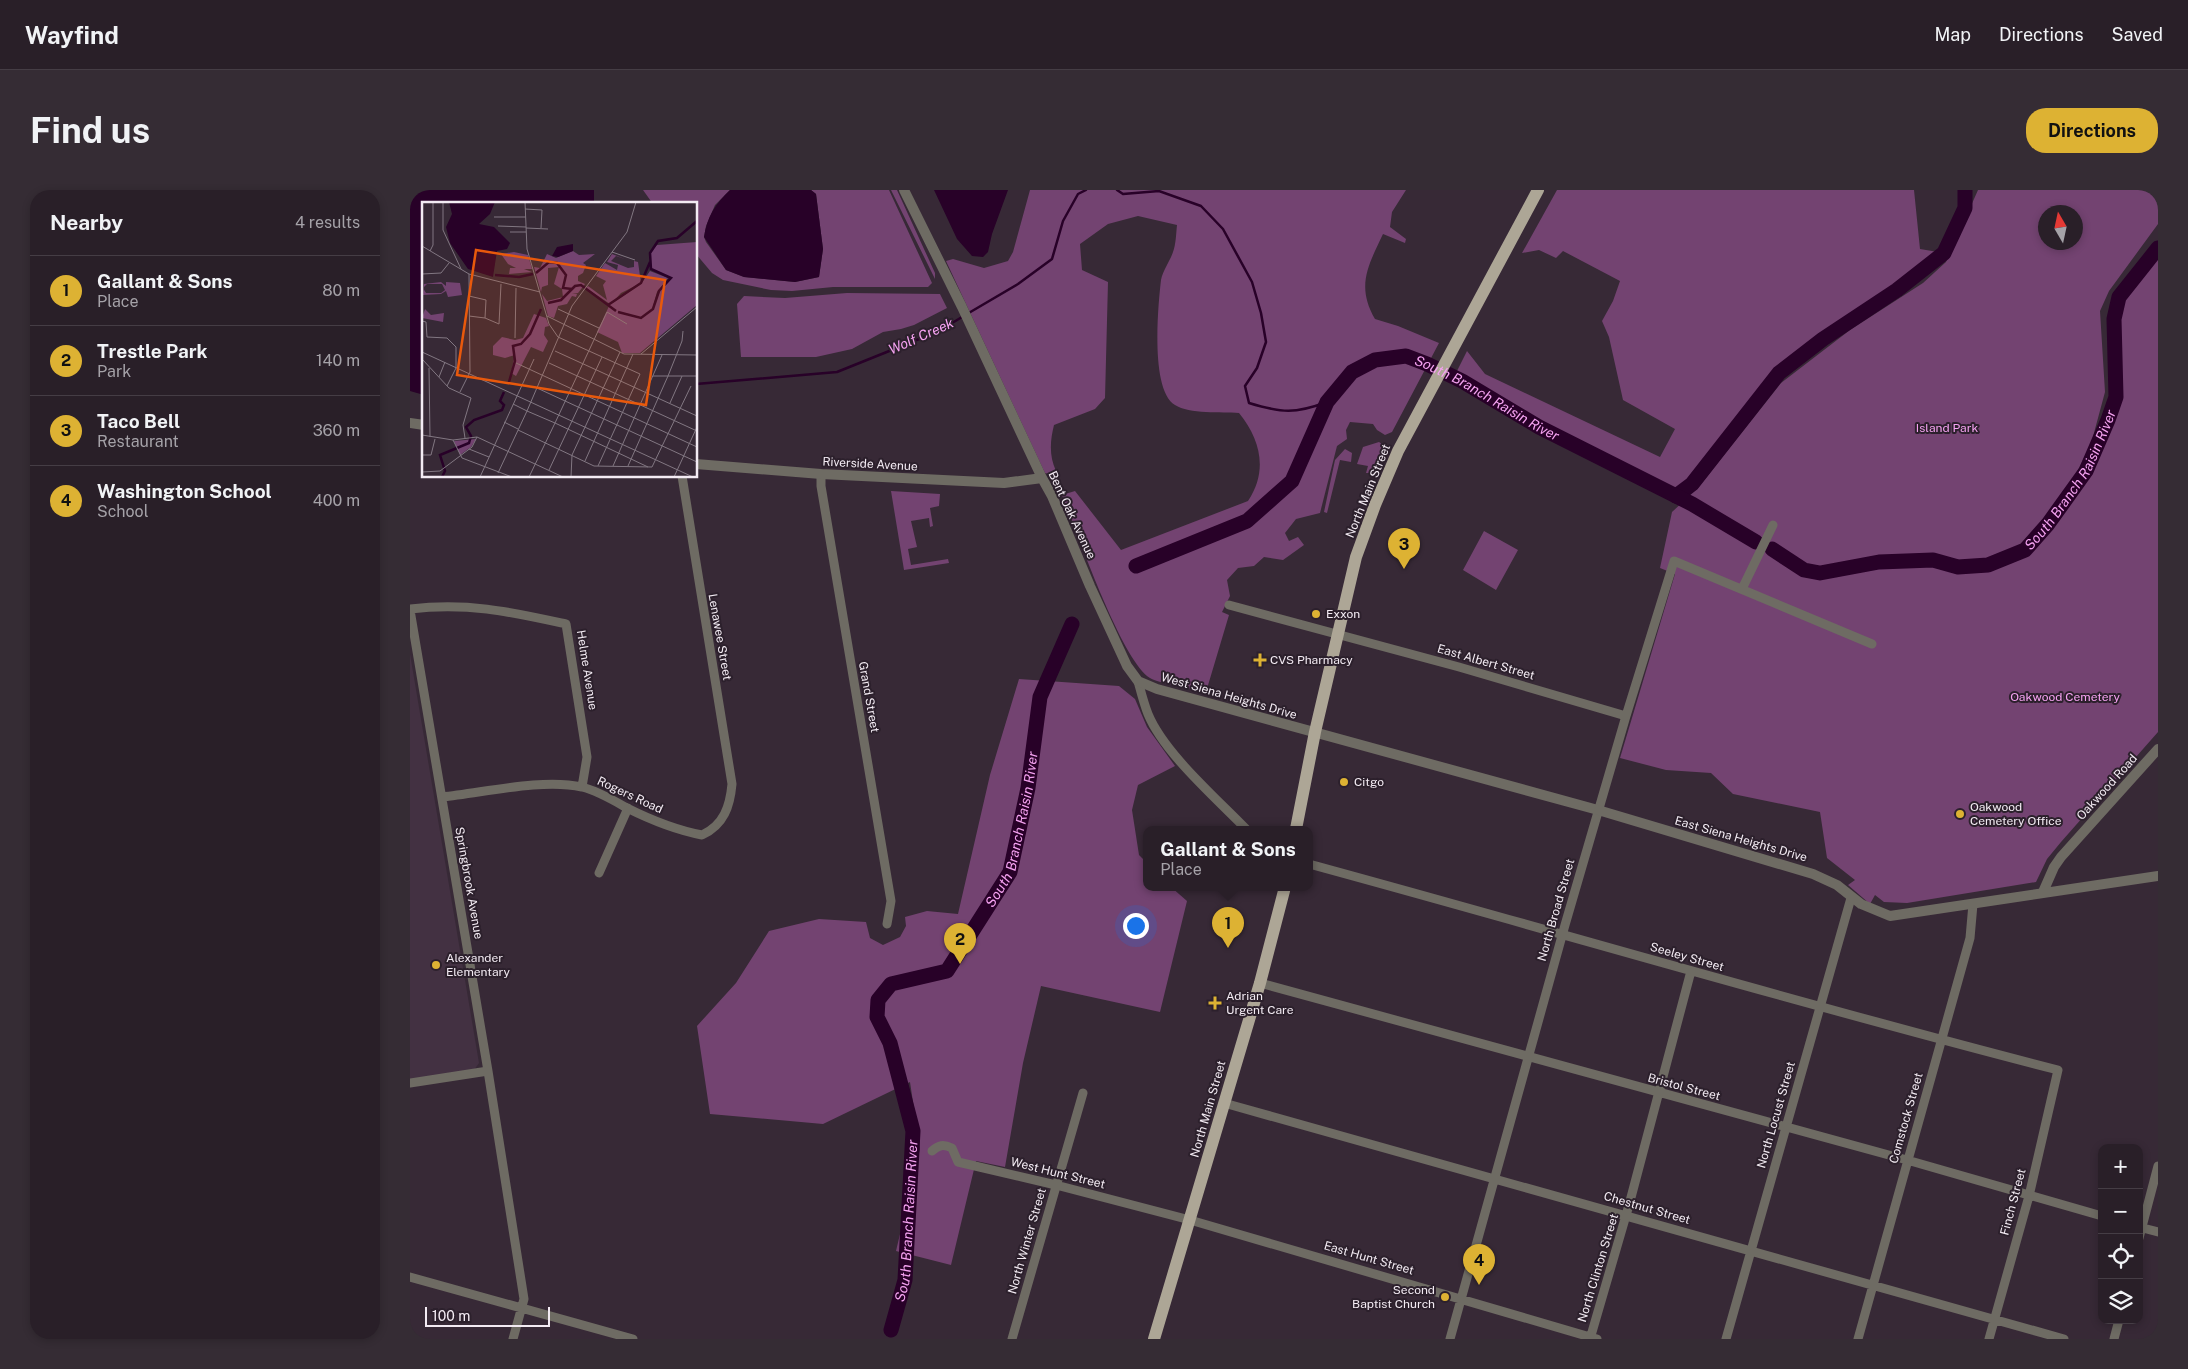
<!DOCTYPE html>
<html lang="en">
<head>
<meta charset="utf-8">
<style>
  body { margin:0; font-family:"Public Sans",sans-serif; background:#352c34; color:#f1f3f6 }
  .controls { position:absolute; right:15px; bottom:15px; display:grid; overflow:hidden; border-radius:10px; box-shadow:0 2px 8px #0003 }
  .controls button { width:45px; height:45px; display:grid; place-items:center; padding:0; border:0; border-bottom:1px solid #453d45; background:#291f28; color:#f1f3f6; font:25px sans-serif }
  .compass { position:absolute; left:1628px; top:15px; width:45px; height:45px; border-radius:50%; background:#291f28; box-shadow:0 2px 8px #0003; rotate:351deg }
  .scale { position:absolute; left:15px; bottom:12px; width:125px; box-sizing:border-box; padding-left:5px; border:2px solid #f3ebf3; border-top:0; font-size:14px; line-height:18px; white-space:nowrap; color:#f3ebf3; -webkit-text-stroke:4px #2c202c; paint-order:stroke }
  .you { position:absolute; left:725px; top:735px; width:18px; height:18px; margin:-12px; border:4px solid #fff; border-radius:50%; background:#1a73e8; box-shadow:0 0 0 8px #1a73e833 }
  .badge { display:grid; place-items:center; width:32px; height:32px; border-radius:50%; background:#ddb233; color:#111; font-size:16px; font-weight:700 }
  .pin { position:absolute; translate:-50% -41px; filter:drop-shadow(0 1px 2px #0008) }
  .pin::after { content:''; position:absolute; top:26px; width:18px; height:15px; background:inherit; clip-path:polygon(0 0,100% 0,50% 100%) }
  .popup { position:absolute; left:733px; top:636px; width:170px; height:65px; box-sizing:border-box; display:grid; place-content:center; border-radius:10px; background:#291f28; filter:drop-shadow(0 1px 4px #0005); font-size:16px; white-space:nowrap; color:#a5a2a8 }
  .popup b { font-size:19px; color:#f1f3f6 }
  .popup::after { content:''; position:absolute; left:50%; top:100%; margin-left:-10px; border:10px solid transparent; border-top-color:#291f28 }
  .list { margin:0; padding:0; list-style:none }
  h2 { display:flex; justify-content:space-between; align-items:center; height:65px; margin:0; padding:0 20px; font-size:21px }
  h2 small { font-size:16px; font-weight:400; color:#a5a2a8 }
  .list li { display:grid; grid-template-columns:32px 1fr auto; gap:15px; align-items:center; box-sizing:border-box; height:70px; padding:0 20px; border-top:1px solid #453d45 }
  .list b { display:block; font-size:19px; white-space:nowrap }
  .list p { margin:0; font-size:16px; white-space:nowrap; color:#a5a2a8 }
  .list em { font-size:16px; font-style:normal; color:#a5a2a8 }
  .icon { flex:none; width:28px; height:28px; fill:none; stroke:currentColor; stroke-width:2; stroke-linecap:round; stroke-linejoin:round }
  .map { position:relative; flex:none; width:1748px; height:1149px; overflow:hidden; border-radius:20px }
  header { display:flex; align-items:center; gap:30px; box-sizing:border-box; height:70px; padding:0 25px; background:#291f28; border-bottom:1px solid #453d45 }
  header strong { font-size:24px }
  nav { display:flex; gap:28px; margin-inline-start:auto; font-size:18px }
  .intro { display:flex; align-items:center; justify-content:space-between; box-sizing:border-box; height:120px; padding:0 30px }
  h1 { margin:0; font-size:35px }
  .button { padding:12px 22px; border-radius:20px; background:#ddb233; color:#111; font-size:18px; font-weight:700 }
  main { display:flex; gap:30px; padding:0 30px }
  aside { flex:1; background:#291f28; border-radius:20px; box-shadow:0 2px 8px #0003 }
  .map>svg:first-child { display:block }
  .built { fill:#433142 }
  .green { fill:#734371; fill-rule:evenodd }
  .water { fill:#280128 }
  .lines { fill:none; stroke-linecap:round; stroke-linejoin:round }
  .stream { stroke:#280128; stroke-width:2.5 }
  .river { stroke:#280128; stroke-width:15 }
  .minor { stroke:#6e6b63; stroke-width:9 }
  .tertiary { stroke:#6e6b63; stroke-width:10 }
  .primary { stroke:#ada696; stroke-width:12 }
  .poi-dot { fill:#ddb233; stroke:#2c202c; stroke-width:2 }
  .labels { text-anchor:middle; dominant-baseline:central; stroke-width:4; stroke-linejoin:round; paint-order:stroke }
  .park-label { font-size:12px; fill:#f6a3f2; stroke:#2c202c }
  .street-label { font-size:12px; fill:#f3ebf3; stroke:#2c202c }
  .poi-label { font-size:12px; fill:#f3ebf3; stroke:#2c202c; text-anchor:start }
  .water-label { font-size:14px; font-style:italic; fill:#f5a2f1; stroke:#2c202c }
  .inset-river { fill:none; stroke:#280128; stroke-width:2.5 }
  .inset-road { fill:none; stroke:#827782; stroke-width:1 }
  .view { fill:#e8590c; fill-opacity:0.15; stroke:#e8590c; stroke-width:2.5 }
  .inset-edge { fill:none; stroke:#f3ebf3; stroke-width:2.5 }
</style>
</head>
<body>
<header>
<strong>Wayfind</strong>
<nav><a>Map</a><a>Directions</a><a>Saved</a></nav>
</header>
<div class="intro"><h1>Find us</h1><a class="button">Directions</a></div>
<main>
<aside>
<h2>Nearby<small>4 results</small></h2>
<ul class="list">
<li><span class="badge">1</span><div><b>Gallant &amp; Sons</b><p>Place</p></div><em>80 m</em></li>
<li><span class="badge">2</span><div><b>Trestle Park</b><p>Park</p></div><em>140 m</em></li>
<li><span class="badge">3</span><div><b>Taco Bell</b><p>Restaurant</p></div><em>360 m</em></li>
<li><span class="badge">4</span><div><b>Washington School</b><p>School</p></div><em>400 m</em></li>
</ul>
</aside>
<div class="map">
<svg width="1748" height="1149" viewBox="0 0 1748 1149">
  <rect width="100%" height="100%" fill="#372936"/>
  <path class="built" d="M0,464L69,873L64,880L0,890Z"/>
  <path class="green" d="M233,0H320L305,15L296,36L294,47L296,52L316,80L334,87L385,92L409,87L413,59L406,4L401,0H479L522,93L518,97H423L382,101L361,100L313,90L302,83L286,64V14H243Z
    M481,0H487L525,83V89Z
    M620,0H996L982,22L980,37L996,49L995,53L973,44C958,76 946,96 965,129L988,136L1029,153L982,242L975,245L967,240L963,234L940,232L936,240L937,249L927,256L910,323L886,329L875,343L879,351L888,347L894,355L873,370L854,367L844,376L828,378L817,390L820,406L812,422L819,425L796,502C784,499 748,493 740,488C711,470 667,342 652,305L665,301L711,360L838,311C858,281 851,250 829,223C812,222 779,224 765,215C740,200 748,116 751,90C753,80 760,71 763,62C766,54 766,44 767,35L728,26L698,34L670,54L672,80L698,92L695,208L685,219L644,235C640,251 639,266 646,281L639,284L635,283L536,71L543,69L574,78L598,71L603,62Z
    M1147,0H1504L1510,59L1534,63L1487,100L1413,149L1369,183L1282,294L1266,306L1129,237L1044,187L1057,161L1075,184L1250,267L1265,239L1213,210L1199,147L1192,131L1203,111L1210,91L1153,61L1146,68L1129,60L1112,63Z
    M1568,0H1748V34L1699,101L1690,121L1695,202L1681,254L1657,302L1634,335L1613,358L1595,366L1539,374C1556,381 1600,371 1615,360C1621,356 1626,348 1630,343C1661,308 1695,254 1705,208C1712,179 1695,135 1709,107C1714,95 1739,71 1748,60V542L1651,652L1637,669L1626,692L1497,713L1474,712L1465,705L1460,714L1438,695L1445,690L1417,668L1410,622L1323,604L1301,583L1256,580L1210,568L1265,384L1250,378L1262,322L1288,298L1371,193L1440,140L1513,93L1536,72ZM1636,22H1666V52H1636Z
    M437,103L530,104L537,118L504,135L491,139L473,142L442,159L406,167H331L327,114L334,106L375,108Z
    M969,252L975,256L963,283H956L958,276L947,274L953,257Z
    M935,259L942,263L941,272L930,270L917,323L914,322L925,270Z
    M481,301L530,304L529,316L520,318L523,336L520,337L519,328L501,331L507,357L498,359L501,375L538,369L539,373L494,380Z
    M1074,341L1108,360L1086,400L1053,380Z
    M609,489L709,496L725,509L737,537L765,576L728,595L722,620L729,665L737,673V697H761L777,711L750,822L631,796L613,873L595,977L566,971L541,1075L486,1061L510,959L500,892L413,934L300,924L287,836L326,793L359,741L409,729L456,732L460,748L473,755L490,747L496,736L495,727L517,721L548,724L580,585Z"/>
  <path class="water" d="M0,0H184V14H14V205L0,201Z
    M320,0H401L406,4L413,59L409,87L385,92L334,87L316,80L294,47C297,27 305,14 320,0Z
    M524,0H598L582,44L578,62L573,67L562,66L547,49Z"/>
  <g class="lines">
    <path class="stream" d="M707,0L713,4L749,1L791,16L813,39L842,92L851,123L856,152L847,178L835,196L839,213C872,223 885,224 917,212
      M557,124L608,94L642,69L653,31L668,4L676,0
      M286,194L427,182L529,141L552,127"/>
    <g class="river">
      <path d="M1266,306L1282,294L1369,183L1413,149L1487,100L1534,63L1555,18V0"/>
      <path id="s1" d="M1362,359L1394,380L1410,383L1469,372L1523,370L1548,377L1578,375L1615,360L1638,334L1676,281L1698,230L1706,207L1704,129L1709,107L1748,58"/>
      <path id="s2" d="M726,376L837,331L882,291L917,212L942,182L965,170L996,166L1017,174L1052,191L1129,237L1282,314L1346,352"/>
      <path id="s3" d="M481,1140L495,1090L503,941L480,853L467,827L468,810L481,794L537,781L600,682L618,598L630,507L662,434"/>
    </g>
    <path class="minor" d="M411,284V296L481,711L477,734
      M1332,399L1363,335
      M819,415L1049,477L1216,526
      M0,419C58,412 101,422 156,434L177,567L172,597
      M0,420L78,881L114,1109L103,1149
      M728,491C731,502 734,514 738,524C754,563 806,608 836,639
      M32,607C73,603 132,588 172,597C188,601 203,610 217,618C241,630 266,640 292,645C314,635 320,616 322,594L272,286
      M899,674C1149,742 1397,816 1648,880L1619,1006L1579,1149
      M189,683L218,618
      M850,793L1497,970L1692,1026
      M0,893L78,881
      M814,913L1654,1149
      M522,961C529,955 533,954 542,958L548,972L646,995L780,1030L1187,1149
      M1729,1037L1748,1042
      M1729,1048L1748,976
      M0,1087L223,1149
      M602,1149L673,903
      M1040,1149L1155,735L1216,526L1264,371L1462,454
      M1180,1149L1219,1015L1281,781
      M1316,1149L1441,708
      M1448,1149L1560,748L1563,714
      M1704,1149L1709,1130"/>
    <path class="tertiary" d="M494,0L552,117L632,288L642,306L680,396L717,476L728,491L747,499L1188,620L1403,684L1427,695L1451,714L1480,726L1748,686
      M0,233L14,235
      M286,274L411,284L594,293L632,288
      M1633,702L1644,677L1651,667L1748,559"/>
    <path class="primary" d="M886,639L905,542L946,367L965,315L988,261L1128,0
      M744,1149L850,793L875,697"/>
  </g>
  <g class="poi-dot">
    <circle cx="906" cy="424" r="5"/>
    <path d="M847.5 462.5h5v5h5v5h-5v5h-5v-5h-5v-5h5z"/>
    <circle cx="934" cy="592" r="5"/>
    <circle cx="1550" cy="624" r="5"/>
    <circle cx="26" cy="775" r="5"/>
    <path d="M802.5 805.5h5v5h5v5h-5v5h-5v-5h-5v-5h5z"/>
    <circle cx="1035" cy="1107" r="5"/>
  </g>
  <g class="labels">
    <g class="park-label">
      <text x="1537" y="238">Island Park</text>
      <text x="1655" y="507">Oakwood Cemetery</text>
    </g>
    <g class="street-label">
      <text transform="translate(460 274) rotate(3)">Riverside Avenue</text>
      <text transform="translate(958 301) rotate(-68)">North Main Street</text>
      <text transform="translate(662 325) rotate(65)">Bent Oak Avenue</text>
      <text transform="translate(310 447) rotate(80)">Lenawee Street</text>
      <text transform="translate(1076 472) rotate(16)">East Albert Street</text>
      <text transform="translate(177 480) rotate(81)">Helme Avenue</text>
      <text transform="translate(819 506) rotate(16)">West Siena Heights Drive</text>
      <text transform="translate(459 507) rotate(80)">Grand Street</text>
      <text transform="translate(1697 597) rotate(-48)">Oakwood Road</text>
      <text transform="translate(220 605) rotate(25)">Rogers Road</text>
      <text transform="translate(1331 649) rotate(16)">East Siena Heights Drive</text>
      <text transform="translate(59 693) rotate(80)">Springbrook Avenue</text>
      <text transform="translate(1146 720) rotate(-74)">North Broad Street</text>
      <text transform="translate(1277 767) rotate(16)">Seeley Street</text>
      <text transform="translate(1274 897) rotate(15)">Bristol Street</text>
      <text transform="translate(798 919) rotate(-74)">North Main Street</text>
      <text transform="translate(1366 925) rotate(-74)">North Locust Street</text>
      <text transform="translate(1496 928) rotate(-74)">Comstock Street</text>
      <text transform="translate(648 983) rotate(14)">West Hunt Street</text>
      <text transform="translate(1603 1012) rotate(-75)">Finch Street</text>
      <text transform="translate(1237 1018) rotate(16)">Chestnut Street</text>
      <text transform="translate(617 1051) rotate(-74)">North Winter Street</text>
      <text transform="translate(959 1068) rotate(16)">East Hunt Street</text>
      <text transform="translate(1188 1078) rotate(-73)">North Clinton Street</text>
    </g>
    <g class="poi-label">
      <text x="916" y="424">Exxon</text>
      <text x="860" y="470">CVS Pharmacy</text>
      <text x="944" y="592">Citgo</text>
      <text x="1560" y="617">Oakwood<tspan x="1560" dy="14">Cemetery Office</tspan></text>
      <text x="36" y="768">Alexander<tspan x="36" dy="14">Elementary</tspan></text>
      <text x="816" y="806">Adrian<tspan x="816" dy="14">Urgent Care</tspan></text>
      <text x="1025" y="1100" text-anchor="end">Second<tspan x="1025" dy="14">Baptist Church</tspan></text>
    </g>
    <g class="water-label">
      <text transform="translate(511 146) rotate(-24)">Wolf Creek</text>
      <text stroke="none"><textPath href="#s2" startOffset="454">South Branch Raisin River</textPath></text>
      <text stroke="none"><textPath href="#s1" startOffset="349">South Branch Raisin River</textPath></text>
      <text stroke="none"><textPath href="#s3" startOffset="575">South Branch Raisin River</textPath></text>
      <text stroke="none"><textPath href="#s3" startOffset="111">South Branch Raisin River</textPath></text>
    </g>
  </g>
  <g transform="translate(12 12)">
    <rect width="275" height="275" fill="#372936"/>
    <path d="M275,40V103L218,151H200L196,140L175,130L188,102L164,86L166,84L185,98L181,83L184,79L174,74L183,61L195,68L196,63L185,60L190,52L203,57L194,54L189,59L206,66L212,65V59L216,60L219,81L199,91L189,102L219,82L228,69L246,76L235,90L230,108L237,89L249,76L229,67L228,51L235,43ZM151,49L157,53L173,52L161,61L164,63L161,71L156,74V79L163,82L156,91L150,92H155L154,95L150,94L145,102L136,104L132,116L126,114L120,92L125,99L141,95L140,87L132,82L137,65L126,66V83L120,85L119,90L112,65L118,66L125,52L134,56ZM92,50L106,53L110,67H102L110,70L87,72L88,66H94L86,62L79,52ZM19,80L24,84V80L38,81L40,93L26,95L24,89L19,92L1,93L2,82ZM5,82H20L23,88L19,91H4L1,86ZM3,107L9,113L22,111L21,120L0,116ZM112,112L124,116L127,124L123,125L122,133L126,139L121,150L109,145L94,174L89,171L93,153L83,156L71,153V144L80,135L93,138L101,136ZM54,237L49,245L38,253L32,239Z" fill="#734371" fill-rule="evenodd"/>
    <path d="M27,0H73L68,12L57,22L72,25L88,41L85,47L75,49L71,75L46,67L28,41L24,25L30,12ZM151,42V49L136,55L130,54L135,45Z" fill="#280128"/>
    <path class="inset-river" d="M114,71L127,60L135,61L144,73L141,86L150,87M73,73L97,75L111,72M126,101L139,98L153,84L159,83L194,109M186,103L219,81L228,60M196,110L219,116L231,107L237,89L249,76L229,67L228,51L236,39L255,36L275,19M87,180L93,159L91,144L99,142L108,132L119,107M20,275L23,269L18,253L47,241L49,234L44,225L52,218L80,208L82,203L78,199L82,190"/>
    <path class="inset-road" d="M21,0V28L39,67M103,0L105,47L127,122L136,135L218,172L176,264M103,7L120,8L119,26M72,15H104M76,24L104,25M104,26L126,27M88,30H104M0,44L47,72L118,90M8,49L11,43V0M190,50L213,58M0,72L19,71L27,61M47,94L64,98L63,116M136,107L177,126M47,114L63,116L77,122L79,82M125,114L202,152L275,153M0,119L4,120L5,135L25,136L34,145V166L25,184M205,122L185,110L133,221L226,265M93,136L94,86M133,149L275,214M0,150L271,275M219,152L275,105M0,157L27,186L49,196L41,223L43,236M94,161L275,245M127,161L275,229M7,166L8,235M231,174H275M17,175L23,160M115,186L275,260M38,190L48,170L47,72M248,201L260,174M82,220L96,227M96,228L172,264L230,265L269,184M0,233L31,238L40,256L90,275M31,238L55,235L141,275M47,247L67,255M0,253H9L13,237M163,259L211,152M191,264L240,153M206,264L246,174L260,139L261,129M127,268L180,155M0,270L18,269L50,245L55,235M76,271L105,209L91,202M58,275L112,157M107,275L133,221L105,209L150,104L205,30L214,0M149,275L150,253L198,150M252,275L275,225"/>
    <path class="view" d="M54,48L243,78L224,203L35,173Z"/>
    <rect width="275" height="275" class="inset-edge"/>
  </g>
</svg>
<div class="controls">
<button>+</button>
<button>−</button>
<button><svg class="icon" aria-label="locate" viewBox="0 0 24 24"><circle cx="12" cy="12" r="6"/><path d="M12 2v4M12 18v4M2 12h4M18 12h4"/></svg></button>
<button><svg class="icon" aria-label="layers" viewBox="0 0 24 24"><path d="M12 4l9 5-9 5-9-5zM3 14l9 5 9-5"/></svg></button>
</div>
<svg class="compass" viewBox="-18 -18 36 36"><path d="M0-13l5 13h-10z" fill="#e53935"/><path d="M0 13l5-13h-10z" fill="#a5a2a8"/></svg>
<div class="scale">100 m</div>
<div class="you"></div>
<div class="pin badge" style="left:818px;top:758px">1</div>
<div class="popup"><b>Gallant &amp; Sons</b>Place</div>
<div class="pin badge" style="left:550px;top:774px">2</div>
<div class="pin badge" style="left:994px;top:379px">3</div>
<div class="pin badge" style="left:1069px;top:1095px">4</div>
</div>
</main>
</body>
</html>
